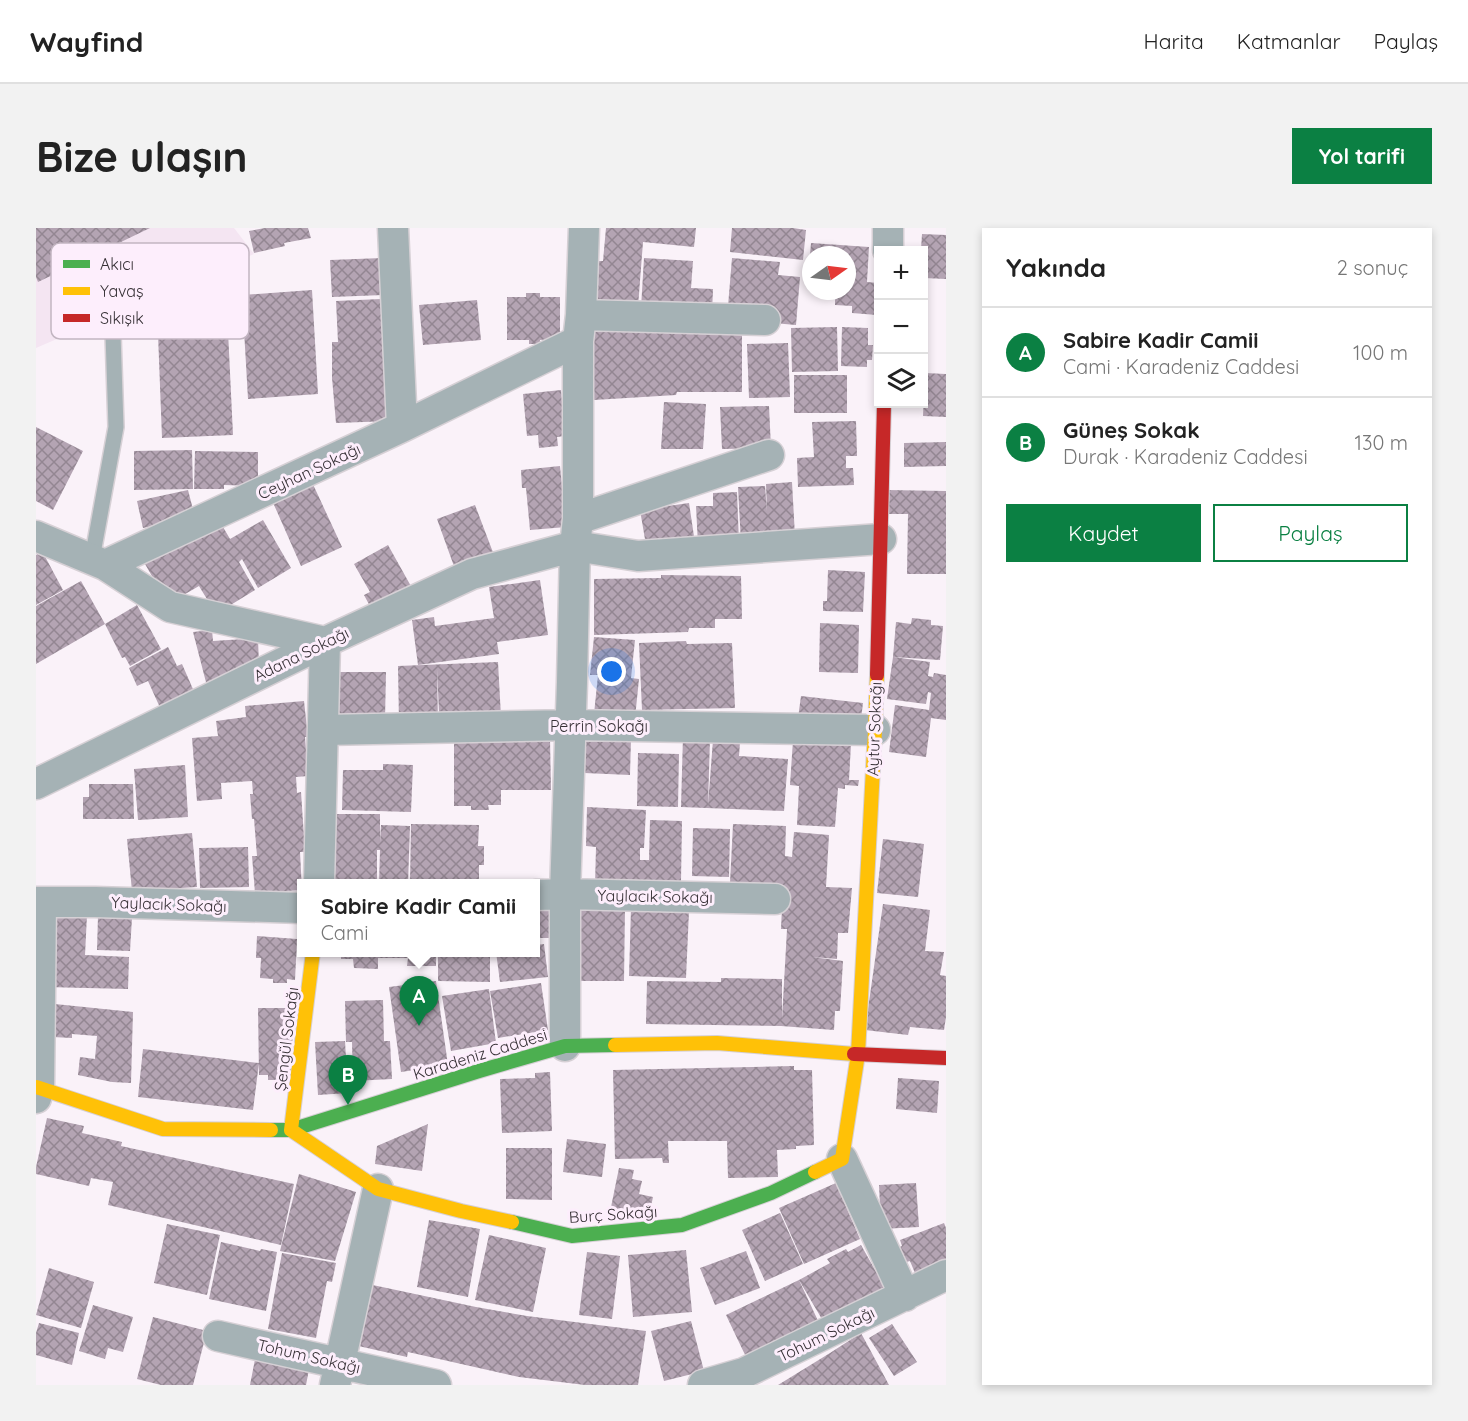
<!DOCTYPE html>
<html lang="tr">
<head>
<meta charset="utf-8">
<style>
  body { margin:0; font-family:Quicksand,sans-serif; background:#f2f2f2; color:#222 }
  .controls { position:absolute; right:18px; top:18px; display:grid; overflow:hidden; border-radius:0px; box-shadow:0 3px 9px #0003 }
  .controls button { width:54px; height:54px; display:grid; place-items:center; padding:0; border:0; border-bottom:2px solid #e0e0e0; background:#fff; color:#222; font:30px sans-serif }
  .compass { position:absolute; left:766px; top:18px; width:54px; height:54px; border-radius:50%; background:#fff; box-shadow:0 3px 9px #0003; rotate:76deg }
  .you { position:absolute; left:576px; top:444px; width:21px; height:21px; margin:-15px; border:4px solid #fff; border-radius:50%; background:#1a73e8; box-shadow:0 0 0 9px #1a73e833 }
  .badge { display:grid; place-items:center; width:39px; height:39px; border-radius:50%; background:#0b8043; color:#fff; font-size:20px; font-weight:700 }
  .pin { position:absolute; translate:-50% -50px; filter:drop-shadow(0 2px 3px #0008) }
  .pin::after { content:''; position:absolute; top:32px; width:21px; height:18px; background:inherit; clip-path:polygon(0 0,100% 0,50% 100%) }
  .popup { position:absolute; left:261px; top:651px; width:243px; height:78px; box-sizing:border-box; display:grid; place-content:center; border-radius:0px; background:#fff; filter:drop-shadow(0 2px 4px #0005); font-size:20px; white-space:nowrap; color:#767676 }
  .popup b { font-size:22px; color:#222 }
  .popup::after { content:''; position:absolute; left:50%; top:100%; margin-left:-12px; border:12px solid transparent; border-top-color:#fff }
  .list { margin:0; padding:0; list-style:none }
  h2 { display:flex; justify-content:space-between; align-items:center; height:78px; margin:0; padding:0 24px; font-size:26px }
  h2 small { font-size:20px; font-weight:400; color:#767676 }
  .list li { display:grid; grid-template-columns:39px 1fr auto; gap:18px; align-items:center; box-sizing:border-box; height:90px; padding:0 24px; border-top:2px solid #e0e0e0 }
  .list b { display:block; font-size:22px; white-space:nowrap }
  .list p { margin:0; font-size:20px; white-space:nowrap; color:#767676 }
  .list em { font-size:20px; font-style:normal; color:#767676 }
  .actions { display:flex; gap:12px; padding:18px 24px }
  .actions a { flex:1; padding:14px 0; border:2px solid #0b8043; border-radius:0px; text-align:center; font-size:21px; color:#0b8043 }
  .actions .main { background:#0b8043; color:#fff }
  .icon { flex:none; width:33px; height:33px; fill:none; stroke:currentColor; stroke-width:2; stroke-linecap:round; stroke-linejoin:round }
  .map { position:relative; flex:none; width:910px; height:1157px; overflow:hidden; border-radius:0px }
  header { display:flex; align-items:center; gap:36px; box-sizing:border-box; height:84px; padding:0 30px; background:#fff; border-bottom:2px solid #e0e0e0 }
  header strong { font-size:28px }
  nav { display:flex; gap:33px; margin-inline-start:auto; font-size:21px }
  .intro { display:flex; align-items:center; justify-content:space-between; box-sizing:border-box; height:144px; padding:0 36px }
  h1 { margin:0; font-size:42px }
  .button { padding:15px 27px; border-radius:0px; background:#0b8043; color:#fff; font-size:21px; font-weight:700 }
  main { display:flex; gap:36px; padding:0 36px }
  aside { flex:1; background:#fff; border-radius:0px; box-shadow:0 3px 9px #0003 }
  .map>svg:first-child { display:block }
  .built { fill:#f4e5f2 }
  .building { fill:url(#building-cross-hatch) }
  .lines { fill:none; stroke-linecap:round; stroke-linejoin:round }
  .lane-casing { stroke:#d6d0d5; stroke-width:18 }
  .street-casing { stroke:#d6d0d5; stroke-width:33 }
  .fast-casing { stroke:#d6d0d5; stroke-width:16 }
  .slow-casing { stroke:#d6d0d5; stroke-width:16 }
  .jam-casing { stroke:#d6d0d5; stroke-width:16 }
  .lane { stroke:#a5b2b5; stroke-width:15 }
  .street { stroke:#a5b2b5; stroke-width:30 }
  .fast { stroke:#4caf50; stroke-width:14 }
  .slow { stroke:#ffc107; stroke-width:14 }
  .jam { stroke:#c62828; stroke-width:14 }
  .labels { text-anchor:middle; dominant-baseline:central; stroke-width:6; stroke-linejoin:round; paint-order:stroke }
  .street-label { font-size:16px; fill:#373136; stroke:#fdeefc }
  .key { fill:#fdeefc; stroke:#c2b5c1; stroke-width:1.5 }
  .key-label { font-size:16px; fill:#373136 }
</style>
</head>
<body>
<header>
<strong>Wayfind</strong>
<nav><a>Harita</a><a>Katmanlar</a><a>Paylaş</a></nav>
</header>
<div class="intro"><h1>Bize ulaşın</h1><a class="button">Yol tarifi</a></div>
<main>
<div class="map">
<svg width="910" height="1157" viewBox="0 0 910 1157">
  <defs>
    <pattern id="building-cross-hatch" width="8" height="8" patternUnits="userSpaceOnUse" patternTransform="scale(1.5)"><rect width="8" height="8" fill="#b4a4b3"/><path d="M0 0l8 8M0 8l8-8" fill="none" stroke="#938692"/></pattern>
  </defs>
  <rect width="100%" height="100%" fill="#faf2f9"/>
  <path class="built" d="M0,0H198L218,26L0,120Z"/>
  <path class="building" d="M0,0H114L2,54L0,49Z
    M229,0H272L275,10L248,15L249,18L218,25L213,3Z
    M570,0H660L658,19L607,14L602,79L559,76L562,33H567Z
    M696,0H757L770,2L767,32L694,24Z
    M886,6L910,7V51L888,50V22H885Z
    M775,15L833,19L831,54L842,55L841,87L816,85V78L799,77V63H811V27H774Z
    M346,30L347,67L296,69L294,32Z
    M608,30L657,33L655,60L677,61L676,85L605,80Z
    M696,30L744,34L742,47L764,49L760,97L737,95L692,78Z
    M276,62L282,166L212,171L206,67Z
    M490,65H504V69H524V111L504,112V116H493V112H471V69H490Z
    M345,71L355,193L300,195L296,150V114H302L300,73Z
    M441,72L445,112L387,117L383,77Z
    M640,96V105H706V164H641L640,167L558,172L557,97Z
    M801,99L802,143L756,144L755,100Z
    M806,99L832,100V117H837L836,132H831V139L805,138Z
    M192,103L197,207L126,210L122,106Z
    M752,115L754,169L713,170L711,116Z
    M889,145L910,146V189L887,188Z
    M758,147H811V185H758Z
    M525,162L529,208L521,209L522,218L503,220L502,207L491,208L487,166Z
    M628,174L670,176L667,221H625Z
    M733,178L735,220L686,221L684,179Z
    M820,193L821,228H810V240H817L818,257L762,259L761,230L778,229L776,194Z
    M0,199L47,223L17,282L0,273Z
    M910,214V238L868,239V215Z
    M156,222L157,261L98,262V223Z
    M159,223L222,224V258L188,257V261H158Z
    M524,238L530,299L494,302L490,260H486L485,242Z
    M275,252L306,319L265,338L235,270Z
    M756,254L759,308L705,315L702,259L729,258L731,283L730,256Z
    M152,262L159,289L107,300L101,273Z
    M850,262L910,263V346H871L872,286H850Z
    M701,264L703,315L662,317L660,278H677V265Z
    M653,275L659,315L611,323L604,282Z
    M439,277L458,327L419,341L401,291Z
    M183,292L194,311L227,292L255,340L222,360L206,331L203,334L219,362L180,386L163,358L132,376L109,336Z
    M352,317L376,360L336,382L328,367L334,364L318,336Z
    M6,323L27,362L0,377V327Z
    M792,342L829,344L827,384L787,383V373H791Z
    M625,347L705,348L706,391H679V400H653L652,404L558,407V351L625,350Z
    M504,352L512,407L461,414L463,426L382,437L376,392L398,389L399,398L458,390L453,359Z
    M45,353L69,396L0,436V378Z
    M101,377L125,421L94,438L89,429L86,430L69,396Z
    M876,390L895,392V397L907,398L904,432L857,429L860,394L875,396Z
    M784,395L823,397L822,445L783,444Z
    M176,402L177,413L222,410L223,439L172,462L157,404Z
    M558,409L599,412L595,450L603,451L599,490L558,486L562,447H554Z
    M650,413L651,416L696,415L699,480L606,482L603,415Z
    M132,419L141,438L146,436L160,468L126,484L112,453L101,458L93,440Z
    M857,429L894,434L892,448L897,449L898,445L910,447V492L895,490L890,529L853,524L859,477L893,482L895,465L892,464L890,476L851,471Z
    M462,434L465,489L434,490V483L403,484L401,441L402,495H363L362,438Z
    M295,444H350L349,491H295Z
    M765,468L827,475L824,499L762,490Z
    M268,473L272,509H269L272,548L260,549L261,565L265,564L269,624H264L266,662L219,665L216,628H221L218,591H216L214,566H217L216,553L185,555L186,571L161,573L156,510L182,508L180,493L210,489L209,478Z
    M550,508L595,510L594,547L548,545Z
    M647,508L674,510L672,577L677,512L704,514L703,528L752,531L748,583L645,579Z
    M514,511L515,562H465V577H452L453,582H435V578H418V512Z
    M757,512L815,516L813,552H823L822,558L809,557V561L802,560L799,599L761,597L763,558L754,557Z
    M602,525L643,526L642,579L601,578Z
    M347,536L377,537L375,584L306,582L307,542H347Z
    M149,537L152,589L102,592L98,541Z
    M53,556H97L98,591H47V569H53Z
    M551,579L610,582L608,620H604V632H613L614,592L646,593L645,653L612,652V662L559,657L560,619L550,618Z
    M300,586H344V614L345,597L374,598L372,656H343L344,622H341V656H296V622H300Z
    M375,596L443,597L442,618H448V637H443V656H374Z
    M697,596L750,598L749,628L756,629L758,604L793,607L790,659L816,660L812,705H802L801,731L776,729L807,733L804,783H799L798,802L745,798L610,796L611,753L685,754V750L746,751V791L751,701H745L747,657L694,655Z
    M657,600L694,601L693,649L656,648Z
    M156,605L161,659L96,663L91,611Z
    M847,611L888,616L882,669L841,665Z
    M212,619L213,659L164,660L163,620Z
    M847,676L894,682L889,723L908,724L904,747L910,748V789L908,802L874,799L872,807L829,802Z
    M500,677H513L514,710H500Z
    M537,680H589L588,753H536Z
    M595,680L653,683L650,750L593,748Z
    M13,686L51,687L49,727L93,729L92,761L9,759Z
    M62,688L96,690L94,723L61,722Z
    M221,708L261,711L259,752L251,751V755H237V751L224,750L225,730H220Z
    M508,716L512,749L464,754L460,724H500V717Z
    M290,724H400V738H371L372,730H342V741L318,740L317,731H305V727H290Z
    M402,724H454V754L402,753Z
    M400,753L412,837L365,844L353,759Z
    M505,755L512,802L462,810L454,763Z
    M453,761L460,815L415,823L406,768Z
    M347,772L348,813H354L356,851L317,853L316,814H310L309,773Z
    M19,776L97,784L95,855L76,854L42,847L44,829L59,831L61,808L36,806V810L16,809Z
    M222,780H256L257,852H232V847H223Z
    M309,813L312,865L282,867L279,814Z
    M107,821L223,835L217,882L102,869Z
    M758,838V842H776L778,917L760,918V921L741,922L742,949L692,950L691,913H632L633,935H627L626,930L579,931L577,842Z
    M514,844L516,903L466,905L464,851L499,850V845Z
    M862,850L903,853L901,885L860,881Z
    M11,890L48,898L46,905L86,914L85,918L258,956L245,1017L72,977L77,954L55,950L53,958L0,946V939Z
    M392,896L386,943L339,936L341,918Z
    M531,911L570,916L566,949L527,944Z
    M470,920H516V972L470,971Z
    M583,940L598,942L596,951L606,953L603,966L617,969L612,992L579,985L580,980L575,979Z
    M263,946L320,964L299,1033L244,1023Z
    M800,955L824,1011L768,1036L743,980Z
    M880,955L883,999L845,1001L843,957Z
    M744,985L767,1036L729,1053L706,1002Z
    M393,992L444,1001L432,1069L381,1059Z
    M908,995L910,1000V1039L881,1050L874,1033L867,1035L861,1020L866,1018L864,1012Z
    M131,996L184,1007L171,1067L118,1055Z
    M453,1007L510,1020L497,1084L439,1072Z
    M185,1014L224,1023L225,1021L241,1024L230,1083L173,1071Z
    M825,1017L851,1063L787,1093L763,1052L794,1035L791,1031L810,1021L812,1024Z
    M650,1022L656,1084L597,1089L592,1027Z
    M710,1023L724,1060L679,1077L664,1040Z
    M551,1024L584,1028L576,1091L543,1087Z
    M246,1025L300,1035L296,1054L291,1053L280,1110L232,1101Z
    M13,1040L58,1054L45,1100L0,1087Z
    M763,1052L784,1097L711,1131L690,1087Z
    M332,1056L440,1079L491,1088L610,1103L602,1157H549L483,1149L372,1124L371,1129L318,1117Z
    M57,1077L97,1089L87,1124L72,1120L69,1131L43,1123Z
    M117,1089L171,1103L157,1157H125L101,1151Z
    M655,1093L668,1143L628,1153L615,1103Z
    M3,1095L43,1105L36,1137L0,1127V1105Z
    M856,1096L881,1134L858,1148L833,1110Z
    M825,1105L853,1157H742L794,1125Z
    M221,1121L275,1131L270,1157H214Z"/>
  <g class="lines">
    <defs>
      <path id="lane" d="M56,331L80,199L77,106"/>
      <path id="street" d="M357,0L366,199
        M852,22V0
        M545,87L729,92
        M542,291L733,227
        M0,308L69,337L366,199L542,113
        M69,337L134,379L289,414L283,656
        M288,502L535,497L839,502
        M0,556L289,414L436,346L539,318L602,328L845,311
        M500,667L529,666L739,671
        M0,674H59L266,680
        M529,818V666L536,454L539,318L542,291V113L545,87L548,0
        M0,870L3,860L5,674
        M806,931L869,1068
        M182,1108L400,1157
        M299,1157L342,961
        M667,1157L708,1145L910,1047"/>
      <path id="fast" d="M235,902H255L443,843L529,818L579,817
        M476,994L536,1008L646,997L735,965L779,944"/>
      <path id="slow" d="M277,724L255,902L342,961L425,983L476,994
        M579,817L681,815L818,826
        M0,859L127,901L235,902
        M779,944L806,931L822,826L839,502L841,447"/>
      <path id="jam" d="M841,447L848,176
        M818,826L910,830"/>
    </defs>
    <use href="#lane" class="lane-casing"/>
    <use href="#street" class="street-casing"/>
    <use href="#fast" class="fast-casing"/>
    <use href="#slow" class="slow-casing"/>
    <use href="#jam" class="jam-casing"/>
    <use href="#lane" class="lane"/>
    <use href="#street" class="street"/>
    <use href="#fast" class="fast"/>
    <use href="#slow" class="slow"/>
    <use href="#jam" class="jam"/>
  </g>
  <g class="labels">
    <g class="street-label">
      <text transform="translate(273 243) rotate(-25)">Ceyhan Sokağı</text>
      <text transform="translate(265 426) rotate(-26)">Adana Sokağı</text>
      <text x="563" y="498">Perrin Sokağı</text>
      <text transform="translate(838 501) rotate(-88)">Aytur Sokağı</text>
      <text transform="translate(619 668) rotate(1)">Yaylacık Sokağı</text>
      <text transform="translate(133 676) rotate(2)">Yaylacık Sokağı</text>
      <text transform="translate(250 811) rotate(-83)">Şengül Sokağı</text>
      <text transform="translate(444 826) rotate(-17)">Karadeniz Caddesi</text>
      <text transform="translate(577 986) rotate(-4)">Burç Sokağı</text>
      <text transform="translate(790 1106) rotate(-26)">Tohum Sokağı</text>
      <text transform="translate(273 1128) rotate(13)">Tohum Sokağı</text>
    </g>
  </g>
  <rect x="15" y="15" width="198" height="96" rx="9" class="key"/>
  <rect x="27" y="32" width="27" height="8" fill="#4caf50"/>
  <rect x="27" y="59" width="27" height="8" fill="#ffc107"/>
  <rect x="27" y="86" width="27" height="8" fill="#c62828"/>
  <g class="key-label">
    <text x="64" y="42">Akıcı</text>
    <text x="64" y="69">Yavaş</text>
    <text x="64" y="96">Sıkışık</text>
  </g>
</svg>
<div class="controls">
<button>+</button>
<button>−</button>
<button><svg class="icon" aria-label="layers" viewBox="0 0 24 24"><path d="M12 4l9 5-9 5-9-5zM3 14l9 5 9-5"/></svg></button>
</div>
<svg class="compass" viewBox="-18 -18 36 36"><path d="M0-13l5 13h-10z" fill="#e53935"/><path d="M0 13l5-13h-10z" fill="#767676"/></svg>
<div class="you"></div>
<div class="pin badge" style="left:383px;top:798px">A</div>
<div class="popup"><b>Sabire Kadir Camii</b>Cami</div>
<div class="pin badge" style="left:312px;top:877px">B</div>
</div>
<aside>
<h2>Yakında<small>2 sonuç</small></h2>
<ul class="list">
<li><span class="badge">A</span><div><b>Sabire Kadir Camii</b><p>Cami · Karadeniz Caddesi</p></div><em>100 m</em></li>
<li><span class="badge">B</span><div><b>Güneş Sokak</b><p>Durak · Karadeniz Caddesi</p></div><em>130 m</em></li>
</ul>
<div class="actions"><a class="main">Kaydet</a><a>Paylaş</a></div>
</aside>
</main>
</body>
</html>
